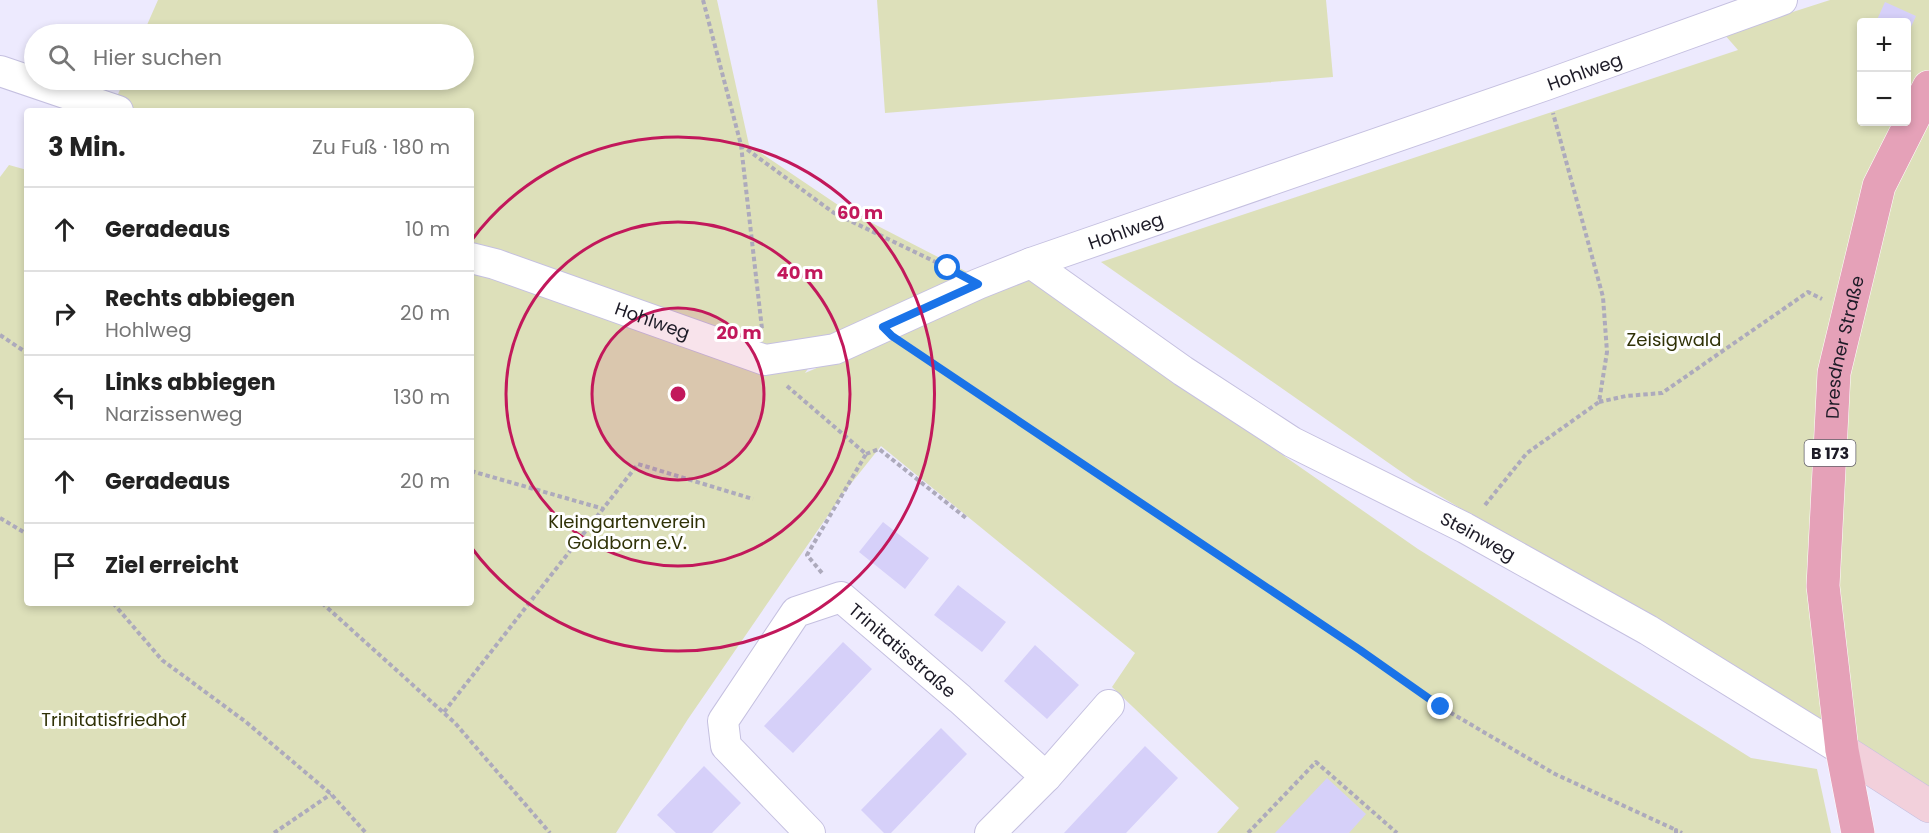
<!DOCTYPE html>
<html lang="de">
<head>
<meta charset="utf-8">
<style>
  body { margin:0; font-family:Poppins,sans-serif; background:#f6f6f6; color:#222 }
  .controls { position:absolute; right:18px; top:18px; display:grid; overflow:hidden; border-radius:6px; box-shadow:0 3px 9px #0003 }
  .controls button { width:54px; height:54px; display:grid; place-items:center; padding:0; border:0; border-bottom:2px solid #e0e0e0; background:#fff; color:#222; font:30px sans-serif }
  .stop { position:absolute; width:18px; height:18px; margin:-14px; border:4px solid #1a73e8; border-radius:50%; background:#fff }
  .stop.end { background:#1a73e8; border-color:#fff; box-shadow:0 2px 6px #0008 }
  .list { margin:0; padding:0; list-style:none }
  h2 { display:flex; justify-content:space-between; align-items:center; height:78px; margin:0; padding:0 24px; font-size:26px }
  h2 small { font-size:20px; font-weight:400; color:#767676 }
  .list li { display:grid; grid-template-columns:39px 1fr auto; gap:18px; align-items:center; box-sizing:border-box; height:84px; padding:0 24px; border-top:2px solid #e0e0e0 }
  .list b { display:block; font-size:22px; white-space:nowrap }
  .list p { margin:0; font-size:20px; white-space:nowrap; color:#767676 }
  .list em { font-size:20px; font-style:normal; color:#767676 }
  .icon { flex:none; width:33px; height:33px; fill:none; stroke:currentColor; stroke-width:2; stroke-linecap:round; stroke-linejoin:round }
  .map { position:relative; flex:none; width:1929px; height:833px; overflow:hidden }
  .search { position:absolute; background:#fff; box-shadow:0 3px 9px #0003; left:24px; top:24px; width:450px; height:66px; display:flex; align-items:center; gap:15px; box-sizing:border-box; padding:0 21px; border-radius:33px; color:#767676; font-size:22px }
  .panel { position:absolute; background:#fff; box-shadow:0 3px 9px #0003; left:24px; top:108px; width:450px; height:498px; border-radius:6px }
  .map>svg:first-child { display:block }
  .green { fill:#dde0ba; fill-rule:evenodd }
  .building { fill:#d6d0f9 }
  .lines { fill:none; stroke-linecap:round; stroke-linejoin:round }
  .street-casing { stroke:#c5c0e0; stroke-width:32 }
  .secondary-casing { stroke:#c5c0e0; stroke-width:34 }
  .primary-casing { stroke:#fff; stroke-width:34 }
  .path { stroke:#adaabc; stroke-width:4; stroke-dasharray:4.5 3; stroke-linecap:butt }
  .street { stroke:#fff; stroke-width:30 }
  .secondary { stroke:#f2d0db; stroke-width:33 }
  .primary { stroke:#e5a1b8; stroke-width:33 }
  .route { stroke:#1a73e8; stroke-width:8 }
  .ring { fill:none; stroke:#c2185b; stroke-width:3 }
  .labels { text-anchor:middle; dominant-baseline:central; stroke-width:6; stroke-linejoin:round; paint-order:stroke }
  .shield { fill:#fff; stroke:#615f68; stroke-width:1.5 }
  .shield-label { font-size:16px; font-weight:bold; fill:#1d1b27 }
  .street-label { font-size:18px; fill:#1d1b27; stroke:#fff }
  .park-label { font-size:18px; fill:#303207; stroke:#fff }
  .centre { fill:#c2185b; stroke:#fff; stroke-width:3 }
  .ring-label { font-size:18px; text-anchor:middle; font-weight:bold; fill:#c2185b; stroke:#fff; stroke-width:6; stroke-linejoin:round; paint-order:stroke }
</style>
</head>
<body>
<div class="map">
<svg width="1929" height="833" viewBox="0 0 1929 833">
  <rect width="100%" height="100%" fill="#edeafe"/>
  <path class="green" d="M158,0H717L749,145L841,207L969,273L828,340L805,373L892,336L1025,276L1418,549L1751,758L1817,769L1831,833H1217L1239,808L1112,687L1135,653L881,446L842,495L688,719L616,833H0V177L9,165L27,170V603H471V111H111L124,80H464V34H143Z
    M877,0H1326L1333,77L885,113Z
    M1830,0H1929V787L1413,480L1101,262L1738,50L1724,34ZM1862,22H1906V122H1862Z"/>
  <path class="building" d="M1885,2L1916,16L1906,38V22H1876Z
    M883,522L929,558L905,589L859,552Z
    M958,585L1006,622L982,652L934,615Z
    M843,642L872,669L793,753L764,726Z
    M1035,645L1079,685L1047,719L1004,681Z
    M941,728L967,754L891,833H884L861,810Z
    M1145,746L1178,778L1126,833H1064Z
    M704,766L741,803L712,833H676L657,815Z
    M1327,778L1366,814L1349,833H1275Z"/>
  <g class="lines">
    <defs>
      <g id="street">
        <path d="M0,71L118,111"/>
        <path id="s1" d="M471,258L495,264L765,360L835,349L978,284L1031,263L1546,85L1782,0"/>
        <path id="s2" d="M1031,263L1183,371L1292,442L1465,528L1648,630L1842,750"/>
        <path id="s3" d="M810,833L726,746L723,721L796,612L841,597L960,699L1046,777"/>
        <path d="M990,833L1046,777L1109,705"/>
      </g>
      <path id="secondary" d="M1842,750L1929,806"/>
      <g id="primary">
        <path id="s4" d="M1858,833L1842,750L1823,586L1834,373L1879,186L1929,87"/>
      </g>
    </defs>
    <use href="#street" class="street-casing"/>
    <use href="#secondary" class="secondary-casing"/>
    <use href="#primary" class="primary-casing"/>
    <path class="path" d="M703,0L741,145L834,213L946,267
      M741,145L762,329
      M0,335L27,353
      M909,348L1360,650L1441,707L1555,774L1676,830
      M787,386L866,454L807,555L822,573
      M1599,402L1626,396L1662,393L1808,292L1822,299
      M866,454L879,449L966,518
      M471,471L604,509
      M1485,505L1527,453L1599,402L1607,352L1603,297L1553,113
      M0,518L27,534
      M113,603L162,660L246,722L331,794L366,833
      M322,603L455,723L550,833
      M444,712L638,464L753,499
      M274,833L331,794
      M1248,833L1316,762L1397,833
      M1676,833V830L1682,833"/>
    <use href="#street" class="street"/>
    <use href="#secondary" class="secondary"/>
    <use href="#primary" class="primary"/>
  </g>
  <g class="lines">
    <path class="route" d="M948,268L978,284L883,327L892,336L1360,650L1441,707"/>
  </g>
  <circle cx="678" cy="394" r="86" fill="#c2185b" fill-opacity=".12"/>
  <g class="ring">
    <circle cx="678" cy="394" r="86"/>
    <circle cx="678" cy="394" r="172"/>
    <path d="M471 241A257 257 0 1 1 471 547"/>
  </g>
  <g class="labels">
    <rect class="shield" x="1804.5" y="440" width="51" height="26" rx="4.5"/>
    <g class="shield-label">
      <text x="1830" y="453">B 173</text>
    </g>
    <g class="street-label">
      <text stroke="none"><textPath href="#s1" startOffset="1182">Hohlweg</textPath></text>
      <text stroke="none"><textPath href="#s1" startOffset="696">Hohlweg</textPath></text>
      <text stroke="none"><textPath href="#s1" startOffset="192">Hohlweg</textPath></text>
      <text stroke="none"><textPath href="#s4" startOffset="490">Dresdner Straße</textPath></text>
      <text stroke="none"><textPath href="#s2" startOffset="525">Steinweg</textPath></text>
      <text stroke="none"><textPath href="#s3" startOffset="406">Trinitatisstraße</textPath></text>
    </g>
    <g class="park-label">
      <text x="1674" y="339">Zeisigwald</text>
      <text x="627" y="521">Kleingartenverein<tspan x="627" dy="21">Goldborn e.V.</tspan></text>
      <text x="114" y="719">Trinitatisfriedhof</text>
    </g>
  </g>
  <circle cx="678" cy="394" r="9" class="centre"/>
  <g class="ring-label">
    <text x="860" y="219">60 m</text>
    <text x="800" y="279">40 m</text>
    <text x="739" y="339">20 m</text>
  </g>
</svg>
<div class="controls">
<button>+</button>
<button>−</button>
</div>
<div class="stop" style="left:948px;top:268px"></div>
<div class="stop end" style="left:1441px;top:707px"></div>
<div class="search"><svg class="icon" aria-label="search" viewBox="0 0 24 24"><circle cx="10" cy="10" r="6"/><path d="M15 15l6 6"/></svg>Hier suchen</div>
<section class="panel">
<h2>3 Min.<small>Zu Fuß · 180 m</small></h2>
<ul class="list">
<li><svg class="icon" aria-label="ahead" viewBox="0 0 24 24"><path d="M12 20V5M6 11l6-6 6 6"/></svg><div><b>Geradeaus</b></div><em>10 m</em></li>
<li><svg class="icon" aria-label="right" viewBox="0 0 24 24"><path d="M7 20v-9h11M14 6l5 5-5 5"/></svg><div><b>Rechts abbiegen</b><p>Hohlweg</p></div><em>20 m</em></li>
<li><svg class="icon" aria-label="left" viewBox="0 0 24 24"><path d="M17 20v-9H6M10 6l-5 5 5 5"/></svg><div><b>Links abbiegen</b><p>Narzissenweg</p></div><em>130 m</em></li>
<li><svg class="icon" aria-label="ahead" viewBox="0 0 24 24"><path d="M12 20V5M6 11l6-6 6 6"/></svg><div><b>Geradeaus</b></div><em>20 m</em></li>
<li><svg class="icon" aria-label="arrive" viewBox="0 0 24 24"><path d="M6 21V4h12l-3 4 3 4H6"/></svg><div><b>Ziel erreicht</b></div></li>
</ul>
</section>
</div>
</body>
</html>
